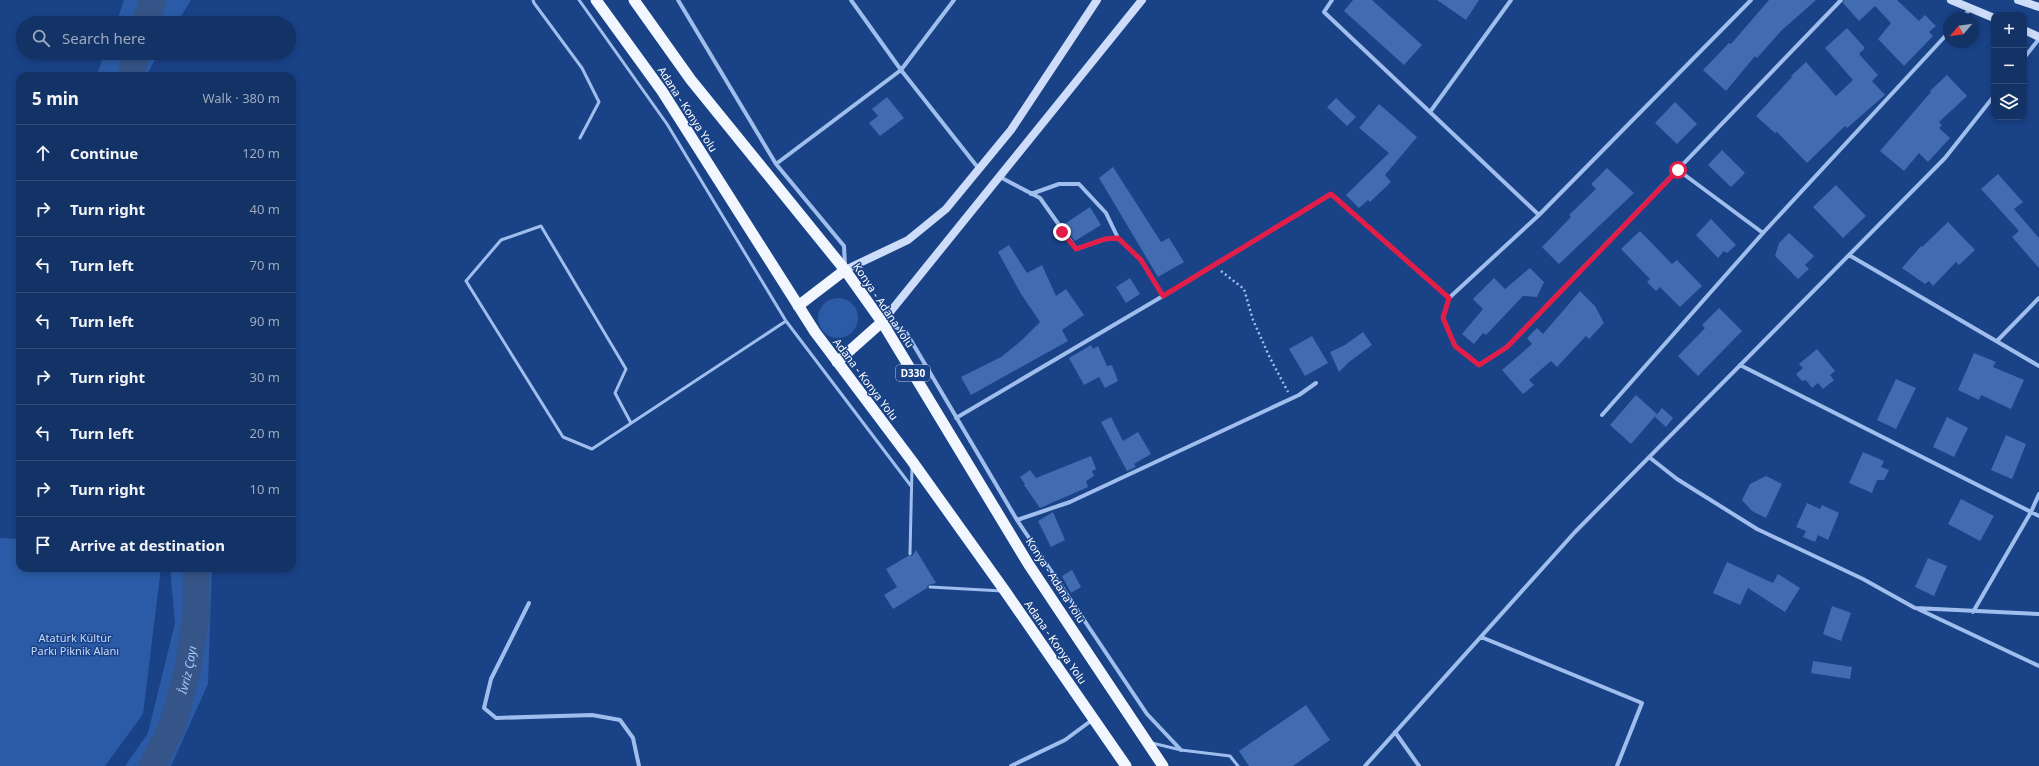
<!DOCTYPE html>
<html lang="en">
<head>
<meta charset="utf-8">
<style>
  body { margin:0; font-family:"Noto Sans",sans-serif; background:#203e6e; color:#f1f3f6 }
  .controls { position:absolute; right:12px; top:12px; display:grid; overflow:hidden; border-radius:8px; box-shadow:0 2px 6px #0003 }
  .controls button { width:36px; height:36px; display:grid; place-items:center; padding:0; border:0; border-bottom:1px solid #324d79; background:#133265; color:#f1f3f6; font:20px sans-serif }
  .compass { position:absolute; left:1943px; top:12px; width:36px; height:36px; border-radius:50%; background:#133265; box-shadow:0 2px 6px #0003; rotate:241deg }
  .stop { position:absolute; width:12px; height:12px; margin:-9px; border:3px solid #e11d48; border-radius:50%; background:#fff }
  .stop.end { background:#e11d48; border-color:#fff; box-shadow:0 1px 4px #0008 }
  .list { margin:0; padding:0; list-style:none }
  h2 { display:flex; justify-content:space-between; align-items:center; height:52px; margin:0; padding:0 16px; font-size:17px }
  h2 small { font-size:13px; font-weight:400; color:#9daabf }
  .list li { display:grid; grid-template-columns:26px 1fr auto; gap:12px; align-items:center; box-sizing:border-box; height:56px; padding:0 16px; border-top:1px solid #324d79 }
  .list b { display:block; font-size:15px; white-space:nowrap }
  .list em { font-size:13px; font-style:normal; color:#9daabf }
  .icon { flex:none; width:22px; height:22px; fill:none; stroke:currentColor; stroke-width:2; stroke-linecap:round; stroke-linejoin:round }
  .map { position:relative; flex:none; width:2039px; height:766px; overflow:hidden }
  .search { position:absolute; background:#133265; box-shadow:0 2px 6px #0003; left:16px; top:16px; width:280px; height:44px; display:flex; align-items:center; gap:10px; box-sizing:border-box; padding:0 14px; border-radius:22px; color:#9daabf; font-size:15px }
  .panel { position:absolute; background:#133265; box-shadow:0 2px 6px #0003; left:16px; top:72px; width:280px; height:500px; border-radius:12px }
  .map>svg:first-child { display:block }
  .green { fill:#2b5ba6 }
  .lines { fill:none; stroke-linecap:round; stroke-linejoin:round }
  .river { stroke:#355487; stroke-width:27 }
  .building { fill:#416cb1 }
  .path { stroke:#a0beed; stroke-width:2.5; stroke-dasharray:2 3; stroke-linecap:butt }
  .service { stroke:#a0beed; stroke-width:3 }
  .minor { stroke:#a0beed; stroke-width:4 }
  .secondary { stroke:#cdddf9; stroke-width:8 }
  .trunk { stroke:#f2f6ff; stroke-width:11 }
  .route { stroke:#e11d48; stroke-width:5 }
  .labels { text-anchor:middle; dominant-baseline:central; stroke-width:3; stroke-linejoin:round; paint-order:stroke }
  .shield { fill:#194287; stroke:#bac6db; stroke-width:1 }
  .shield-label { font-size:10px; font-weight:bold; fill:#fff }
  .street-label { font-size:11px; fill:#fff; stroke:#194287 }
  .park-label { font-size:11px; fill:#c6daf9; stroke:#194287 }
  .water-label { font-size:12px; font-style:italic; fill:#acc9f4; stroke:#194287 }
</style>
</head>
<body>
<div class="map">
<svg width="2039" height="766" viewBox="0 0 2039 766">
  <rect width="100%" height="100%" fill="#194287"/>
  <path class="green" d="M124,0H191L177,23H116Z
    M105,53H159L146,76H96Z
    M818 318a20 20 0 1 1 40 0a20 20 0 1 1-40 0Z
    M0,538L20,539V568H161L143,714L105,766H0Z
    M170,568H212L208,684L171,766H125L148,733L175,623Z"/>
  <g class="lines">
    <g class="river">
      <path d="M145,23L153,0"/>
      <path d="M131,76L136,53"/>
      <path id="s1" d="M152,766L172,727L188,669L196,616V568"/>
    </g>
  </g>
  <path class="building" d="M1353,0H1372L1422,45L1404,65L1344,11Z
    M1437,0H1479L1466,20Z
    M1769,0H1816L1781,31L1757,58L1755,56L1726,91L1703,70L1729,43L1731,44Z
    M1844,0H1897L1919,21L1925,15L1936,26L1929,32L1933,36L1904,66L1878,39L1891,23L1875,6L1859,21L1843,3Z
    M1847,28L1865,48L1859,54L1878,75L1872,81L1885,95L1847,128L1845,126L1807,163L1777,132L1775,133L1756,116L1792,77L1791,76L1806,62L1836,96L1853,80L1825,48Z
    M1947,75L1967,96L1939,122L1942,125L1939,128L1950,138L1928,162L1919,153L1904,171L1880,151L1931,92L1930,91Z
    M887,97L904,118L880,136L869,123L878,116L872,109Z
    M1336,98L1356,117L1347,126L1327,107Z
    M1675,102L1697,124L1677,144L1655,123Z
    M1379,104L1417,137L1385,175L1391,182L1370,202L1368,200L1359,208L1346,195L1389,153L1359,128Z
    M1722,150L1745,173L1731,187L1708,165Z
    M1113,167L1161,242L1169,238L1184,262L1158,277L1099,178Z
    M1607,168L1634,193L1559,264L1542,247L1571,217L1569,215L1596,189L1591,184Z
    M1998,174L2023,202L2014,209L2039,238V268L2012,237L2019,231L1981,189Z
    M1836,185L1866,216L1843,238L1813,207Z
    M1090,207L1101,225L1075,241L1063,225Z
    M1711,219L1736,245L1727,253L1724,251L1718,258L1696,235Z
    M1948,222L1975,250L1959,265L1956,262L1933,286L1929,281L1925,284L1902,268L1921,246L1922,247Z
    M1640,231L1672,264L1677,260L1702,286L1680,307L1660,287L1656,291L1647,282L1650,279L1621,249Z
    M1789,233L1814,256L1805,265L1809,269L1798,279L1775,256L1779,243Z
    M1009,245L1027,273L1042,265L1056,296L1066,289L1084,315L1062,330L1068,341L971,395L961,377L1001,357L1021,341L1040,322L1021,294L998,252Z
    M1530,268L1544,282L1537,297L1523,296L1486,335L1483,333L1474,344L1462,334L1483,309L1473,299L1494,278L1505,289Z
    M1130,278L1140,294L1126,303L1116,287Z
    M1580,291L1595,306L1604,323L1589,339L1586,336L1557,367L1551,361L1529,380L1534,385L1523,394L1502,370L1532,344L1527,338L1537,328L1543,334Z
    M1719,308L1742,331L1698,376L1678,356L1705,328L1702,325Z
    M1363,332L1372,345L1349,362L1339,372L1330,352L1345,345Z
    M1312,336L1328,363L1305,376L1289,349Z
    M1091,345L1093,349L1098,346L1107,366L1112,365L1118,381L1105,388L1099,377L1084,385L1069,358Z
    M1817,349L1835,371L1830,375L1834,380L1823,389L1818,383L1812,388L1806,380L1802,381L1796,374L1803,368L1799,364Z
    M1974,353L1996,362L1993,367L2024,380L2011,409L1981,395L1979,400L1958,390Z
    M1896,379L1916,388L1896,429L1877,420Z
    M1636,395L1657,414L1631,444L1610,425Z
    M1662,408L1673,418L1666,427L1655,417Z
    M1111,417L1123,441L1138,432L1151,454L1134,464L1136,467L1127,471L1101,422Z
    M1947,417L1968,428L1954,457L1933,447Z
    M2006,435L2026,444L2012,479L1991,470Z
    M1863,452L1884,461L1881,467L1889,470L1884,480H1877L1872,493L1849,483Z
    M1091,456L1096,469L1092,471L1094,476L1086,481L1088,487L1040,508L1024,485L1025,484L1020,477L1030,470L1036,478Z
    M1766,476L1782,484L1766,518L1752,511L1742,500L1750,484Z
    M1961,499L1994,516L1980,541L1948,524Z
    M1807,503L1820,509L1822,505L1839,513L1828,540L1818,535L1815,542L1803,537L1806,531L1796,527Z
    M1053,512L1065,540L1051,547L1038,521Z
    M916,550L936,583L928,585L927,588L893,609L884,595L897,587L886,569L908,556H912Z
    M1928,558L1947,566L1934,596L1915,587Z
    M1727,562L1773,583L1778,574L1800,588L1785,612L1748,588L1740,605L1713,593Z
    M1072,570L1081,587L1071,593L1062,576Z
    M1832,606L1851,613L1841,641L1823,634Z
    M1813,661L1852,667L1850,679L1811,673Z
    M1306,705L1330,740L1293,766H1249L1239,751Z"/>
  <g class="lines">
    <path class="path" d="M1221,271L1244,289L1253,320L1270,358L1288,392"/>
    <path class="service" d="M533,0L534,3L582,68L599,102L580,138
      M579,0L667,124L786,321L911,486
      M631,423L615,393L626,369L541,226L501,240L466,281L563,437L592,449L786,321
      M910,554L912,467
      M930,587L1002,591
      M1152,743L1181,750L1230,756L1238,766"/>
    <path class="minor" d="M678,0L776,164L844,246L845,266
      M851,0L901,70L979,169
      M1332,0L1324,12L1539,215
      M1962,18L1971,8
      M2024,58L2039,39
      M1430,112L1511,0
      M776,164L901,70L954,0
      M1678,170L1763,233
      M1000,177L1040,198L1076,249L1105,239L1118,238L1141,260L1163,296
      M1031,194L1059,184H1079L1106,213L1118,238
      M1849,255L2039,366
      M1449,298L1539,215L1751,0
      M886,323L906,332L1017,520L1147,714L1181,750
      M1997,341L2039,298
      M1740,365L2039,516
      M1602,415L1763,233L1949,32
      M956,418L1163,296L1331,194L1449,298L1443,318L1455,346L1479,365L1507,347L1841,0
      M1649,457L1677,479L1757,529L1863,579L1915,608L2039,614
      M1017,520L1070,502L1299,395L1316,383
      M529,603L491,679L484,708L496,718L592,715L620,720L633,738L639,766
      M1918,609L2039,666
      M1973,612L2031,512L2039,494
      M1481,637L1642,703L1617,766
      M1395,732L1419,766
      M1011,766L1065,740L1092,720
      M1365,766L1575,532L1945,158L1994,96"/>
    <path class="secondary" d="M1951,0L1994,18
      M2018,0L2039,7
      M2024,30L2039,37
      M845,270L908,240L946,209L1011,130L1097,0
      M882,322L1142,0"/>
    <path class="trunk" d="M596,0L662,91L815,332L912,461L1005,591L1126,766
      M634,0L691,80L845,270L882,322L1029,565L1163,766
      M798,306L845,270
      M837,362L882,322"/>
  </g>
  <g class="lines">
    <path class="route" d="M1062,232L1076,249L1105,239L1118,238L1141,260L1163,296L1331,194L1449,298L1443,318L1455,346L1479,365L1507,347L1678,170"/>
  </g>
  <g class="labels">
    <rect class="shield" x="896" y="365" width="34" height="16" rx="3"/>
    <g class="shield-label">
      <text x="913" y="373">D330</text>
    </g>
    <g class="street-label">
      <text transform="translate(688 109) rotate(57)">Adana - Konya Yolu</text>
      <text transform="translate(884 305) rotate(56)">Konya - Adana Yolu</text>
      <text transform="translate(866 379) rotate(53)">Adana - Konya Yolu</text>
      <text transform="translate(1056 580) rotate(57)">Konya - Adana Yolu</text>
      <text transform="translate(1056 642) rotate(55)">Adana - Konya Yolu</text>
    </g>
    <g class="park-label">
      <text x="75" y="637">Atatürk Kültür<tspan x="75" dy="13">Parkı Piknik Alanı</tspan></text>
    </g>
    <g class="water-label">
      <text stroke="none"><textPath href="#s1" startOffset="103">İvriz Çayı</textPath></text>
    </g>
  </g>
</svg>
<div class="controls">
<button>+</button>
<button>−</button>
<button><svg class="icon" aria-label="layers" viewBox="0 0 24 24"><path d="M12 4l9 5-9 5-9-5zM3 14l9 5 9-5"/></svg></button>
</div>
<svg class="compass" viewBox="-18 -18 36 36"><path d="M0-13l5 13h-10z" fill="#e53935"/><path d="M0 13l5-13h-10z" fill="#9daabf"/></svg>
<div class="stop" style="left:1678px;top:170px"></div>
<div class="stop end" style="left:1062px;top:232px"></div>
<div class="search"><svg class="icon" aria-label="search" viewBox="0 0 24 24"><circle cx="10" cy="10" r="6"/><path d="M15 15l6 6"/></svg>Search here</div>
<section class="panel">
<h2>5 min<small>Walk · 380 m</small></h2>
<ul class="list">
<li><svg class="icon" aria-label="ahead" viewBox="0 0 24 24"><path d="M12 20V5M6 11l6-6 6 6"/></svg><div><b>Continue</b></div><em>120 m</em></li>
<li><svg class="icon" aria-label="right" viewBox="0 0 24 24"><path d="M7 20v-9h11M14 6l5 5-5 5"/></svg><div><b>Turn right</b></div><em>40 m</em></li>
<li><svg class="icon" aria-label="left" viewBox="0 0 24 24"><path d="M17 20v-9H6M10 6l-5 5 5 5"/></svg><div><b>Turn left</b></div><em>70 m</em></li>
<li><svg class="icon" aria-label="left" viewBox="0 0 24 24"><path d="M17 20v-9H6M10 6l-5 5 5 5"/></svg><div><b>Turn left</b></div><em>90 m</em></li>
<li><svg class="icon" aria-label="right" viewBox="0 0 24 24"><path d="M7 20v-9h11M14 6l5 5-5 5"/></svg><div><b>Turn right</b></div><em>30 m</em></li>
<li><svg class="icon" aria-label="left" viewBox="0 0 24 24"><path d="M17 20v-9H6M10 6l-5 5 5 5"/></svg><div><b>Turn left</b></div><em>20 m</em></li>
<li><svg class="icon" aria-label="right" viewBox="0 0 24 24"><path d="M7 20v-9h11M14 6l5 5-5 5"/></svg><div><b>Turn right</b></div><em>10 m</em></li>
<li><svg class="icon" aria-label="arrive" viewBox="0 0 24 24"><path d="M6 21V4h12l-3 4 3 4H6"/></svg><div><b>Arrive at destination</b></div></li>
</ul>
</section>
</div>
</body>
</html>
